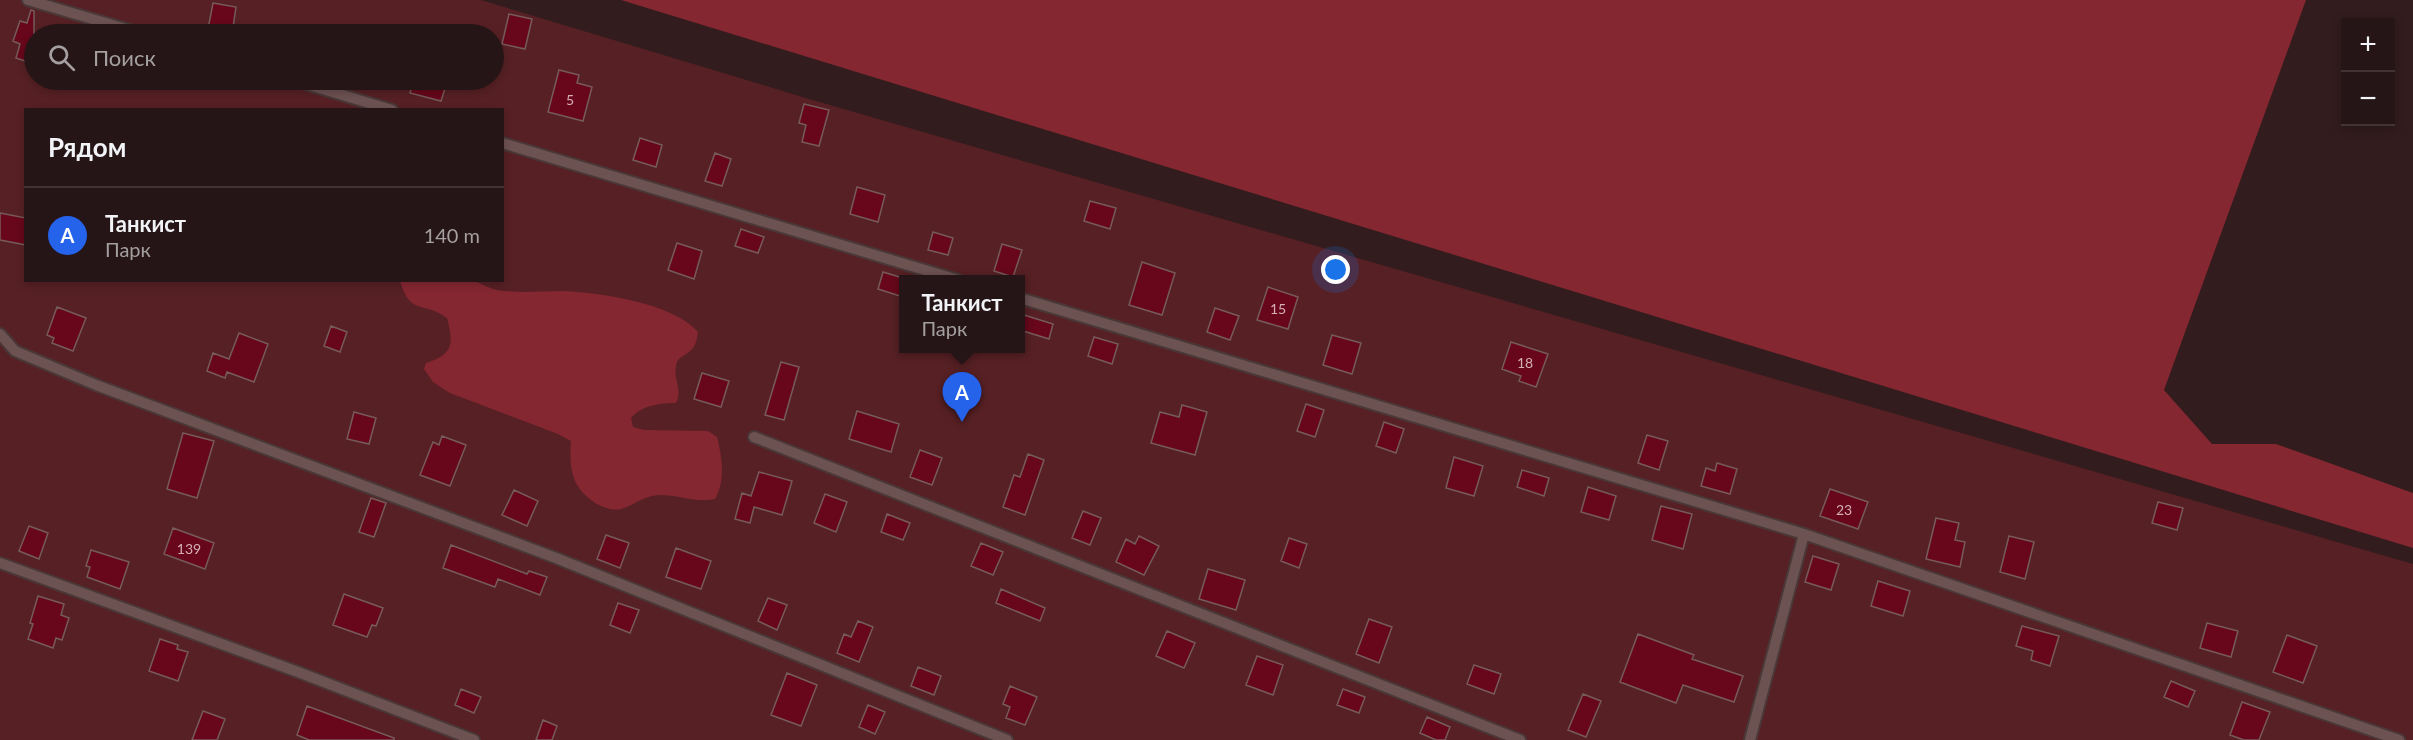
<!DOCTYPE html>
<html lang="ru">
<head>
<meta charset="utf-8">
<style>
  body { margin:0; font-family:Lato,sans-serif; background:#322223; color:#f1f3f6 }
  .controls { position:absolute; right:18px; top:18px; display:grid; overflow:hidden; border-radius:0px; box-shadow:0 3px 9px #0003 }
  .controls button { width:54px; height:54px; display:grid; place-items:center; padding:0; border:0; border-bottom:2px solid #423435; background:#261516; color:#f1f3f6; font:30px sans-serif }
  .you { position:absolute; left:1336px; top:270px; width:21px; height:21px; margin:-15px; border:4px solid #fff; border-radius:50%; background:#1a73e8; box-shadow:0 0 0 9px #1a73e833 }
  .badge { display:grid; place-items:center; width:39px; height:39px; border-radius:50%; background:#2563eb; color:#fff; font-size:20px; font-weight:700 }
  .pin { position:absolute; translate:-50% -50px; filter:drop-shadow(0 2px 3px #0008) }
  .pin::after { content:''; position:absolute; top:32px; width:21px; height:18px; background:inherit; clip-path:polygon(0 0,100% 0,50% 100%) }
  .popup { position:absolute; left:899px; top:275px; width:126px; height:78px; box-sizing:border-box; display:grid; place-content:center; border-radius:0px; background:#261516; filter:drop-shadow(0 2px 4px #0005); font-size:20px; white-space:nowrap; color:#a49fa1 }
  .popup b { font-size:22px; color:#f1f3f6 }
  .popup::after { content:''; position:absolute; left:50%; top:100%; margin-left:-12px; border:12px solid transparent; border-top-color:#261516 }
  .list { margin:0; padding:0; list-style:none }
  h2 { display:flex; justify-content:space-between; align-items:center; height:78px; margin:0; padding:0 24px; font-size:26px }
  h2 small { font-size:20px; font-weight:400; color:#a49fa1 }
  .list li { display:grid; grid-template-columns:39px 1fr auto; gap:18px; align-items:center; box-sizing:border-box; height:96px; padding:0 24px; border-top:2px solid #423435 }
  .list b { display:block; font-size:22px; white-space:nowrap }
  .list p { margin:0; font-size:20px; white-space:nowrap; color:#a49fa1 }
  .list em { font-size:20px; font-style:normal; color:#a49fa1 }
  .icon { flex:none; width:33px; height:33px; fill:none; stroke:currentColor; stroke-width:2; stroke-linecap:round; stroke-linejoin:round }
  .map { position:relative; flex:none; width:2413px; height:740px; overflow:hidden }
  .search { position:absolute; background:#261516; box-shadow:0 3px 9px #0003; left:24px; top:24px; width:480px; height:66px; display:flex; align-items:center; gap:15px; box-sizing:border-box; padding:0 21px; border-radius:33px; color:#a49fa1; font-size:22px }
  .panel { position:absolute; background:#261516; box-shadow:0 3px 9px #0003; left:24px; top:108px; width:480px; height:174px; border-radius:0px }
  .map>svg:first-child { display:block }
  .green { fill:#572024; fill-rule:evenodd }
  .forest { fill:#852731 }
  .building { fill:#68071b; stroke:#765b5b; stroke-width:1.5 }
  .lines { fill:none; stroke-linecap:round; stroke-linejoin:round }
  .service-casing { stroke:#4a3838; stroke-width:14 }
  .service { stroke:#6d5252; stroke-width:10 }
  .labels { text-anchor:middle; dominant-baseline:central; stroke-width:4.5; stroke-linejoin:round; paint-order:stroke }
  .number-label { font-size:14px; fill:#d4b0b5 }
</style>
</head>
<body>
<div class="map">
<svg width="2413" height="740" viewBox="0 0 2413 740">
  <rect width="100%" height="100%" fill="#321c1d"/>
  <path class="green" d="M0,0H481L816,101L2413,564V740H0ZM34,34H494V80H34ZM26,110H502V280H26ZM904,280H1020V348H904Z"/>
  <path class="forest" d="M621,0H2306L2164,390L2212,444H2276L2413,493V548Z
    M400,281C422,280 447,277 469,280C481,282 491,291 504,291C524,293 544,291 564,291C602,293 673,303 698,332C695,360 679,350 676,366C673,379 683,390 676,403C661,403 642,405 631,418L633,427L644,430L708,431L717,437C722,457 726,480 715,499C695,503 680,495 660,495C644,495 635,505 621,509C604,513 579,495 574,478C570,467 570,453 571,441L558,434L450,393L433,382L424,369L426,363C453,355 454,344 447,318C423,300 411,317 400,281Z"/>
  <path class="building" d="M213,3L236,7L232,34H207Z
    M31,10L34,11V64L16,58L20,44L13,41L20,21L27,23Z
    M509,14L532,19L525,49L502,44Z
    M559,70L579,75L577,83L592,87L583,121L548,112Z
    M414,80H438L447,82L441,101L410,93Z
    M804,104L829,110L819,146L802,142L806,125L799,123Z
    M640,138L662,145L656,167L633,160Z
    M715,153L731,159L722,186L705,181Z
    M857,187L885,195L878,222L850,214Z
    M1090,201L1116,208L1110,229L1084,221Z
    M0,213L26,218V245L0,240Z
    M741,229L764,237L758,253L735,246Z
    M933,232L953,238L948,255L928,250Z
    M677,243L702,251L694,279L668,270Z
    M1002,244L1022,250L1013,277L994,271Z
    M1142,262L1175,273L1162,315L1129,305Z
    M883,272L903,278V297L878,289Z
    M1268,287L1298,297L1288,329L1257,320Z
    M57,307L86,318L73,351L52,343L54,338L47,335Z
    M1215,308L1239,316L1230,340L1207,332Z
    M1024,315L1053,324L1049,339L1020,330Z
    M331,326L347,332L340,352L324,346Z
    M239,333L268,344L254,382L227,372L225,378L207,371L213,353L229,359Z
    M1332,335L1361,343L1352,374L1323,365Z
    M1094,337L1118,344L1112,364L1088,356Z
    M1511,342L1548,354L1536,387L1519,381L1521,376L1502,369Z
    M781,362L799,367L784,420L765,415Z
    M702,373L729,381L721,407L694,399Z
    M1306,404L1324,410L1315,437L1297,431Z
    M1182,405L1207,412L1195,455L1151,443L1160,412L1179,417Z
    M857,411L899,424L891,452L849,439Z
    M354,412L376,418L369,444L347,439Z
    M1384,422L1404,429L1396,453L1376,446Z
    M183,433L214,441L197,498L167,489Z
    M1647,435L1668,441L1659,470L1638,463Z
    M442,436L466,445L450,486L420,475L433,442L439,445Z
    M920,450L942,458L932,485L910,477Z
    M1028,454L1044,460L1025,515L1003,507L1014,475L1020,477Z
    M1454,457L1483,466L1474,496L1446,488Z
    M1717,463L1737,469L1730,494L1701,486L1706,468L1715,471Z
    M1522,470L1549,478L1544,496L1517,487Z
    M759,472L792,481L782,515L754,507L750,523L735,519L742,493L751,496Z
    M1588,487L1616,496L1609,520L1581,512Z
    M1830,489L1868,502L1858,529L1820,516Z
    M514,490L538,501L527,526L502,515Z
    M825,494L847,502L836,532L814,523Z
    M371,498L386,503L374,537L359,532Z
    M2158,502L2183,508L2177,530L2152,523Z
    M1661,506L1692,514L1683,549L1652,540Z
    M1083,511L1101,518L1090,545L1072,538Z
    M887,514L910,523L903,540L881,532Z
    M1936,518L1959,523L1955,540L1965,542L1960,567L1926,559Z
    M29,526L48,533L39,559L19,551Z
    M173,528L214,543L205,569L164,554Z
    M606,535L629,543L620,568L597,559Z
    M1139,536L1159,546L1144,575L1116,562L1126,539L1135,544Z
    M2009,536L2034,542L2025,579L2000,572Z
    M1289,538L1307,544L1299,568L1281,561Z
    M981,543L1003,552L993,575L971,566Z
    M451,545L527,574L529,571L547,577L540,595L498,579L495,587L443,568Z
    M676,548L711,561L701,589L666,577Z
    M91,550L129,562L120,589L87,577L90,567L86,566Z
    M1813,556L1839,564L1831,590L1805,582Z
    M1208,569L1245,580L1236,610L1199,599Z
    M1878,581L1910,591L1903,616L1871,606Z
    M1001,589L1045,608L1040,621L996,603Z
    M344,594L383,608L376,626L372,625L367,637L333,625Z
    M38,596L64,604L61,615L69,618L62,640L56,638L53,648L28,639L33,624L30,623Z
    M768,598L787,605L777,630L758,621Z
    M618,603L639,610L630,633L610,625Z
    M1369,619L1392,627L1379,663L1356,654Z
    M858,621L873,627L859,662L837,653L844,634L851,637Z
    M2207,623L2238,631L2231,657L2200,648Z
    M2022,626L2059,636L2050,666L2031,660L2033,651L2016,646Z
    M1167,631L1195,643L1184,668L1156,656Z
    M1638,634L1694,655L1692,659L1743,676L1734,702L1683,685L1676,703L1620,682Z
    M2287,635L2317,646L2303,683L2273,672Z
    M160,639L178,645L177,649L188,652L178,681L149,671Z
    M1257,656L1283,665L1273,695L1246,685Z
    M1474,665L1501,674L1494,694L1467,684Z
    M918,667L941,676L934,695L911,686Z
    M787,673L817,685L801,726L771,715Z
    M2171,681L2195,691L2188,707L2164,697Z
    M1010,686L1037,697L1025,725L1006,718L1010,707L1003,704Z
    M461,689L481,697L474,713L455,705Z
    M1343,689L1365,697L1359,713L1337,705Z
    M1583,694L1601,701L1586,737L1568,730Z
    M2242,702L2270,712L2259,740H2244L2230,735Z
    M868,705L885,712L875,734L859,727Z
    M307,706L394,738V740H309L297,735Z
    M203,711L225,719L217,740H192Z
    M1427,717L1450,727L1445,740H1436L1420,733Z
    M543,720L557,726L552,740H536Z"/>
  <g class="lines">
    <defs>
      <path id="service" d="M28,0L143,34
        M293,80L392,110
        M502,143L958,280
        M1020,298L1804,534L2399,740
        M0,334L15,351L96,385L556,558L1007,740
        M754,437L1520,740
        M0,563L298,672L474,740
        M1750,740L1804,534"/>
    </defs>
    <use href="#service" class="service-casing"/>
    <use href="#service" class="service"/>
  </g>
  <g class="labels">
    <g class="number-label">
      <text x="570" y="99">5</text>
      <text x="1278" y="308">15</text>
      <text x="1525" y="362">18</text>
      <text x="1844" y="509">23</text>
      <text x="189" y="548">139</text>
    </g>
  </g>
</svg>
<div class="controls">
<button>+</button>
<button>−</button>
</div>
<div class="you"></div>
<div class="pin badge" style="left:962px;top:422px">A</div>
<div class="popup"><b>Танкист</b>Парк</div>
<div class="search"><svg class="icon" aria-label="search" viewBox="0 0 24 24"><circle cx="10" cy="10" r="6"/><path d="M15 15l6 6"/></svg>Поиск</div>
<section class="panel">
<h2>Рядом<small></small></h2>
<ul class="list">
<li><span class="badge">A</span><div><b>Танкист</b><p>Парк</p></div><em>140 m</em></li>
</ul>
</section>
</div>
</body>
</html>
